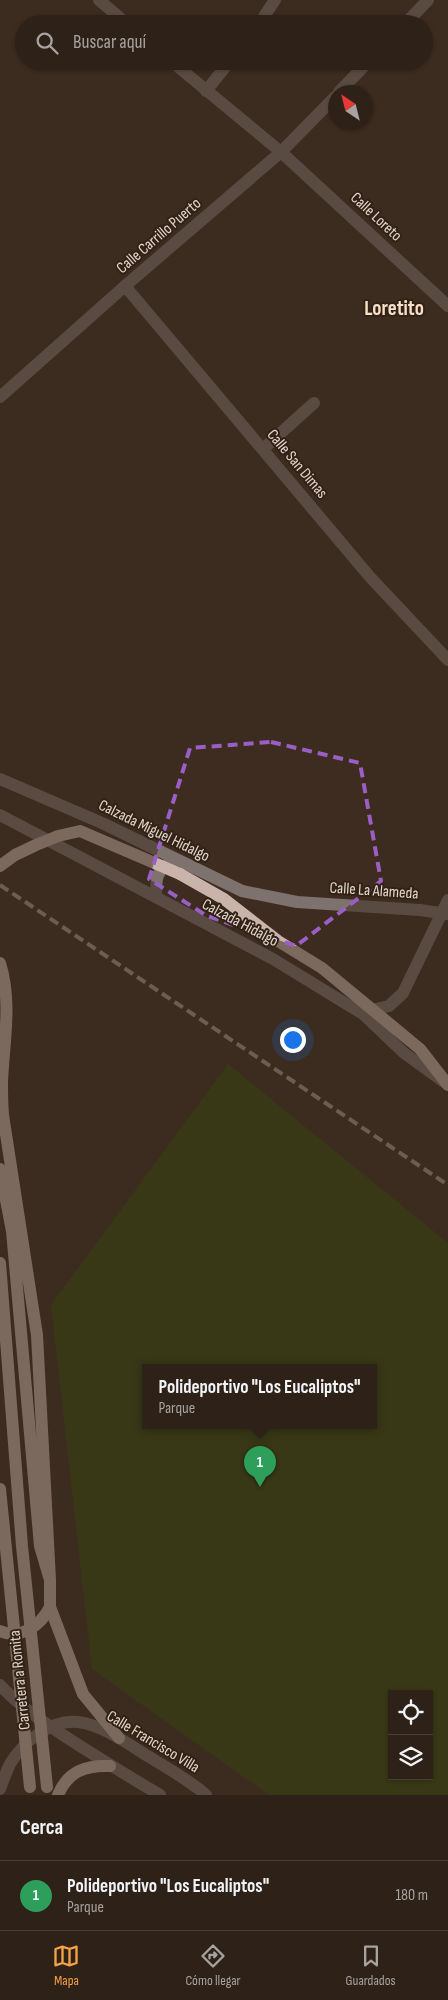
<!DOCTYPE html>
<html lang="es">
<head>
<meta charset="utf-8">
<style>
  body { margin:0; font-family:"Sofia Sans Condensed",sans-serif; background:#362920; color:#f1f3f6 }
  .controls { position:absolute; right:15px; bottom:15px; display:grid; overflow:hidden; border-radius:0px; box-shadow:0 1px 4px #0004 }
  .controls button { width:45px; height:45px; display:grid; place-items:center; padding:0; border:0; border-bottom:1px solid #493e36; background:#2e2117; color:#f1f3f6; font:25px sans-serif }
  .compass { position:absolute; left:328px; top:85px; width:45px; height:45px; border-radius:50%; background:#2e2117; box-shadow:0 1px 4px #0004; rotate:325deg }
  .you { position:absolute; left:292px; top:1039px; width:18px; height:18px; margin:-12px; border:4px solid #fff; border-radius:50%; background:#1a73e8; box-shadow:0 0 0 8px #1a73e833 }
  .badge { display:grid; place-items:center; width:32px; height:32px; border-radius:50%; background:#f6a246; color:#fff; font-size:16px; font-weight:700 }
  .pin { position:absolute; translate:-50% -41px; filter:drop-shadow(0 1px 2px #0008) }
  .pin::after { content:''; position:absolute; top:26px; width:18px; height:15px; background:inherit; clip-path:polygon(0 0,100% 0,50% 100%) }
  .popup { position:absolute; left:142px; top:1364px; width:235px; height:65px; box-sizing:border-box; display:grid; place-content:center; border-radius:0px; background:#2e2117; filter:drop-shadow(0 1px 4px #0005); font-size:16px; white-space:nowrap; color:#a7a3a1 }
  .popup b { font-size:19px; color:#f1f3f6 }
  .popup::after { content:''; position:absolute; left:50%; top:100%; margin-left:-10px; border:10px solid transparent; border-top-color:#2e2117 }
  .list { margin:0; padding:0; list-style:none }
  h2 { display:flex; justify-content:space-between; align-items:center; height:65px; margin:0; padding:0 20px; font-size:21px }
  h2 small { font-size:16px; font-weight:400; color:#a7a3a1 }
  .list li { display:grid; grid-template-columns:32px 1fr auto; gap:15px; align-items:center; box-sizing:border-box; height:70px; padding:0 20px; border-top:1px solid #493e36 }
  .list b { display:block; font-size:19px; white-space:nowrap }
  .list p { margin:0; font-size:16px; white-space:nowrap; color:#a7a3a1 }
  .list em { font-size:16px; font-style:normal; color:#a7a3a1 }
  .icon { flex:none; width:28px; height:28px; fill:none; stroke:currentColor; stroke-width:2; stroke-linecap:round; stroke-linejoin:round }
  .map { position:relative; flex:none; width:448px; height:1795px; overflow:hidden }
  .search { position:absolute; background:#2e2117; box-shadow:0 1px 4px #0004; left:15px; right:15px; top:15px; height:55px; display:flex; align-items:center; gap:12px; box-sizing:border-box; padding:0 18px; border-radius:28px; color:#a7a3a1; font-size:19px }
  .sheet { height:135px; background:#2e2117 }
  nav { display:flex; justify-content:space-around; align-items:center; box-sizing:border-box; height:70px; border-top:1px solid #493e36; background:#2e2117; font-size:14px; color:#a7a3a1 }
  nav a { display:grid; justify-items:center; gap:2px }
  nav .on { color:#f6a246 }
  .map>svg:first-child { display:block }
  .green { fill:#34470f; fill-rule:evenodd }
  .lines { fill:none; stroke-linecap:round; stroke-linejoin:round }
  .minor { stroke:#7d726e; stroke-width:12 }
  .major { stroke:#cab3aa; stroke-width:12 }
  .rail { stroke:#a79a90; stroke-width:4; stroke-dasharray:10 5; stroke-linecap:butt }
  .major-bridge { stroke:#cab3aa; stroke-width:12 }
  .marked { fill:none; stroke:#9a5fc4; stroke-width:4; stroke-dasharray:10 6; stroke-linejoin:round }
  .labels { text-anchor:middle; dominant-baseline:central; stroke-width:4; stroke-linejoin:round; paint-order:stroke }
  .street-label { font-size:16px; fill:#e1d6ce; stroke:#322215 }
  .district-label { font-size:21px; font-weight:bold; fill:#f7dfc8; stroke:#322215 }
</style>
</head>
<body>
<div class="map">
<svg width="448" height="1795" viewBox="0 0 448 1795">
  <rect width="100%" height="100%" fill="#3d2c1f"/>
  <path class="green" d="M228,1064L448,1243V1795H269L92,1669L51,1305ZM146,1368H374V1426H146ZM392,1694H429V1776H392Z"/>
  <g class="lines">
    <path class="minor" d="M99,0L127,24
      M259,24L275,0
      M405,24L428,0
      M171,61L281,152L448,306
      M206,91L230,61
      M339,92L369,61
      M125,286L370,577L448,660
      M0,397L125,286L281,152L336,96
      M263,449L314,403
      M0,779L102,823L242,891L297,902L420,910L448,914
      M0,815L273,959L363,1014L404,1053L444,1082
      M156,897C156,881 155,869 173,862
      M371,1010L389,1006L403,993L448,900
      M0,1685C19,1706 42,1721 66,1737C97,1757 128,1776 160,1795
      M0,1789C3,1781 6,1772 10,1764C23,1742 51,1719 78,1722C100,1724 127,1743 146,1755C167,1768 188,1779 206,1795"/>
    <path class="major" d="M180,874L224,899L278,941L322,968L420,1049L448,1085
      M0,963C12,1001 4,1041 2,1081C2,1092 2,1104 3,1115L37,1335L50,1580
      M0,1169L12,1231L40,1546L50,1580V1607L83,1694L119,1738
      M0,1631C21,1640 41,1625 50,1607
      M58,1795C68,1771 86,1765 110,1766"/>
    <path class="rail" d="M0,885L448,1185"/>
    <path class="major-bridge" d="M0,866L15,855L36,845L58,836L80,831L180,874
      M0,1263L22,1546L47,1787
      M0,1489L30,1787"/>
  </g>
  <path d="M0 0H448V1795H0ZM271,742L360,763L381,881L296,946L207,916L149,879L190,748Z" fill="#3d2c1f" fill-opacity=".55" fill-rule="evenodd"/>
  <path class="marked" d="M271,742L360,763L381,881L296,946L207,916L149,879L190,748Z"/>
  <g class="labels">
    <g class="street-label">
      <text transform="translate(376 217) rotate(43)">Calle Loreto</text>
      <text transform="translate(159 236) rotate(-41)">Calle Carrillo Puerto</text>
      <text transform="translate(297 464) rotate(50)">Calle San Dimas</text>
      <text transform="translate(154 831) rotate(26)">Calzada Miguel Hidalgo</text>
      <text transform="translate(374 891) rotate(4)">Calle La Alameda</text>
      <text transform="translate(240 923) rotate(28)">Calzada Hidalgo</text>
      <text transform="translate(20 1680) rotate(-96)">Carretera a Romita</text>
      <text transform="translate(153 1742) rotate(31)">Calle Francisco Villa</text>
    </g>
    <g class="district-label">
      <text x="394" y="308">Loretito</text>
    </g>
  </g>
</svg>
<div class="controls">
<button><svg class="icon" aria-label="locate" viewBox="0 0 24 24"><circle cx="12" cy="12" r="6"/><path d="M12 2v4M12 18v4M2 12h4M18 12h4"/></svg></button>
<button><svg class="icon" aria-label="layers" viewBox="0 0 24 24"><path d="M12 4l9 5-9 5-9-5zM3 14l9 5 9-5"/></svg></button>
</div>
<svg class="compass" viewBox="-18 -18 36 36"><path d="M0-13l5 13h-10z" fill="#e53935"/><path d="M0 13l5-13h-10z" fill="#a7a3a1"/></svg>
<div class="you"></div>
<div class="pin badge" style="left:260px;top:1487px;background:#2e9e5b">1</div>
<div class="popup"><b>Polideportivo &quot;Los Eucaliptos&quot;</b>Parque</div>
<div class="search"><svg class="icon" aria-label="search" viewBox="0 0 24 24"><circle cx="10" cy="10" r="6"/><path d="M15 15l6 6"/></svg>Buscar aquí</div>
</div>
<section class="sheet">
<h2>Cerca<small></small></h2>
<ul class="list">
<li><span class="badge" style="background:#2e9e5b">1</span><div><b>Polideportivo &quot;Los Eucaliptos&quot;</b><p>Parque</p></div><em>180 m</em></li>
</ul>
</section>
<nav>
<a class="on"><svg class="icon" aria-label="map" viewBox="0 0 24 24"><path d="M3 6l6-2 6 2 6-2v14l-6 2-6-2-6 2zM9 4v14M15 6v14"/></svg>Mapa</a>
<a><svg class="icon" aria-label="directions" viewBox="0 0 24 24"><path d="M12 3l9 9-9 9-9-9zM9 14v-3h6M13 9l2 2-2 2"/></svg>Cómo llegar</a>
<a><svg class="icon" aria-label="saved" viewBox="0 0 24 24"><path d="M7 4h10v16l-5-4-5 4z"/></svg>Guardados</a>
</nav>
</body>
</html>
